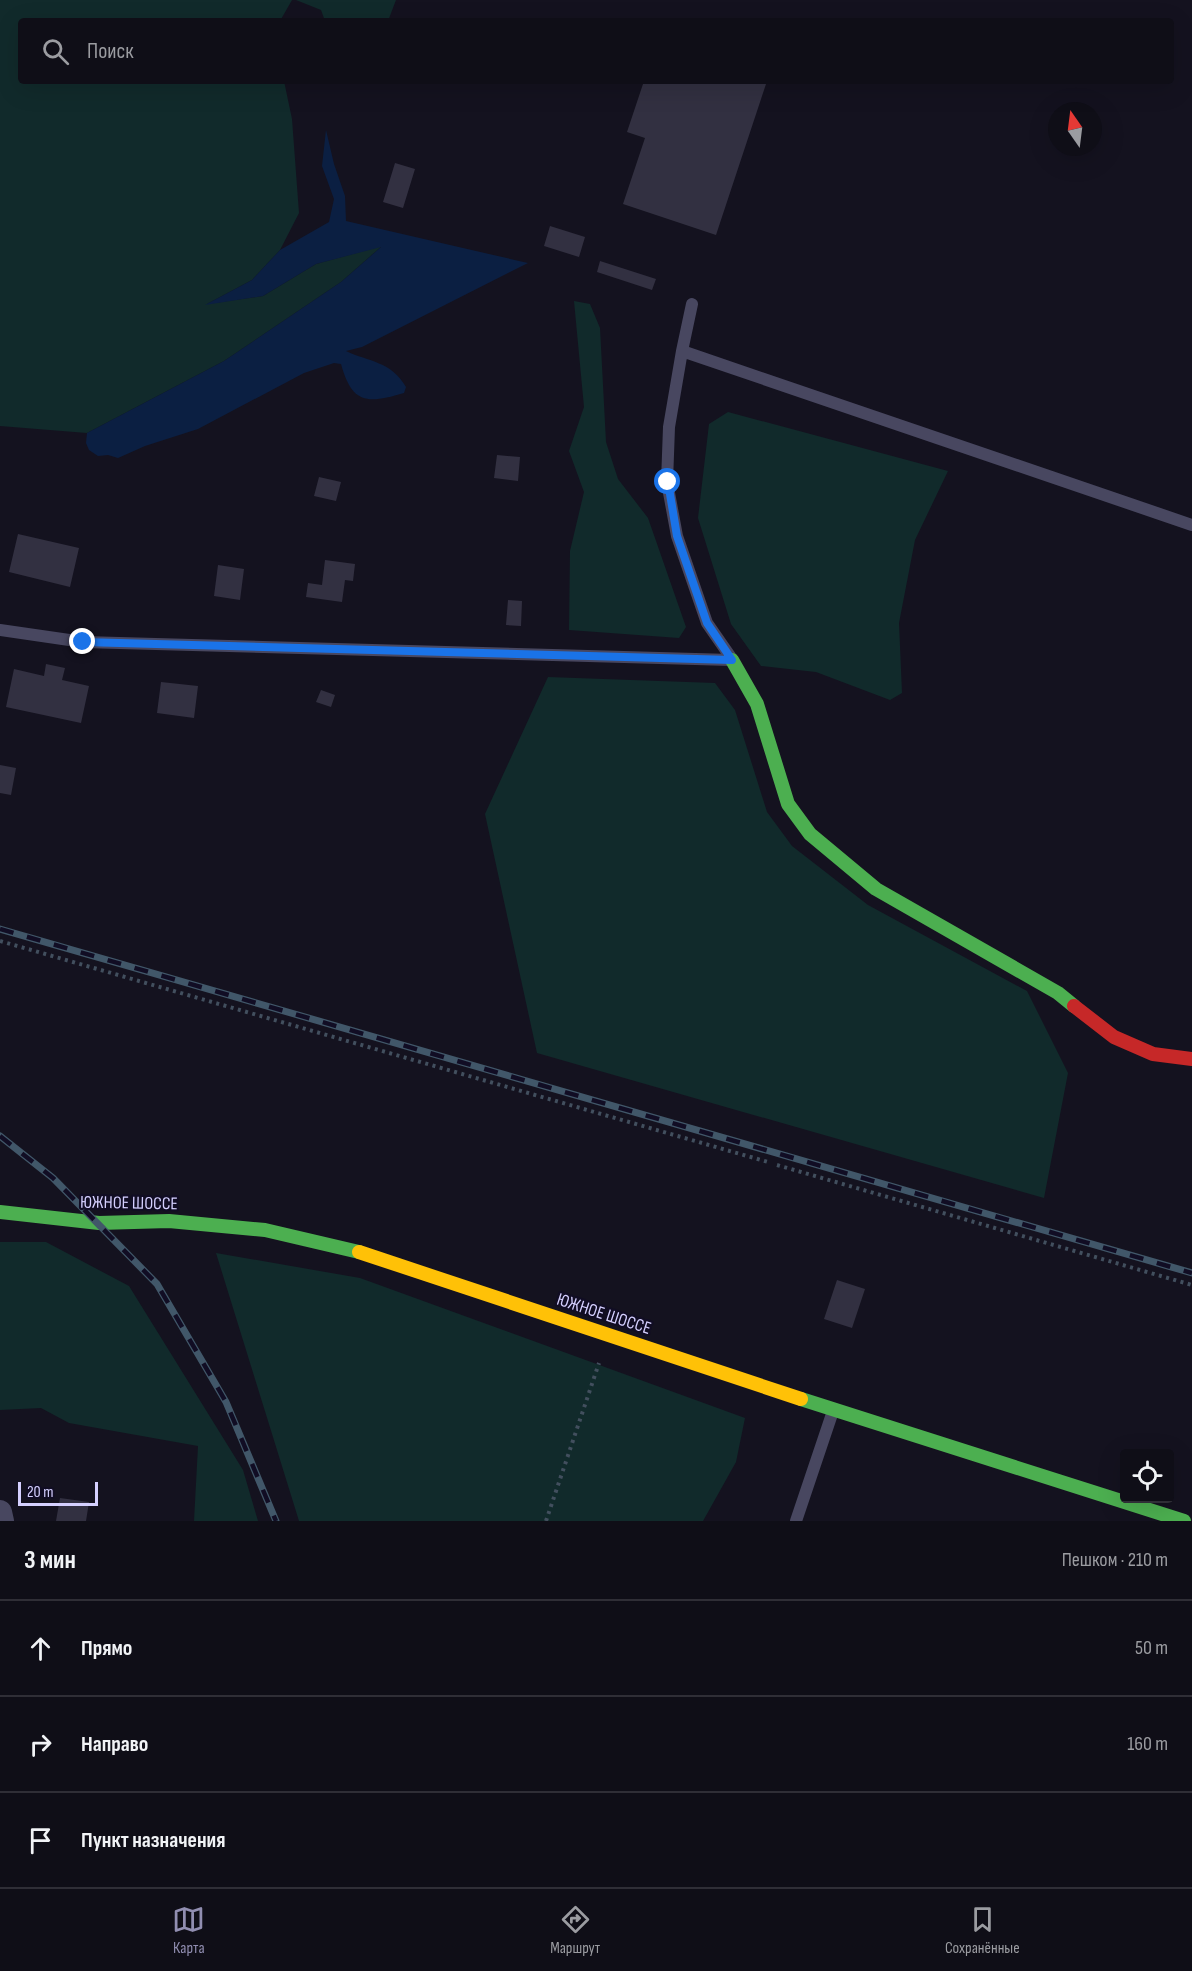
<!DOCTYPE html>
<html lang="ru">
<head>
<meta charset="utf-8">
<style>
  body { margin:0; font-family:"Sofia Sans Condensed",sans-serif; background:#181720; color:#f1f3f6 }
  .controls { position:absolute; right:18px; bottom:18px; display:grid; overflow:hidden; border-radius:6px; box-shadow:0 6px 24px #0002 }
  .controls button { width:54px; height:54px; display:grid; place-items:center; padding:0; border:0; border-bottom:2px solid #2f2e36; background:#0f0e17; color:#f1f3f6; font:30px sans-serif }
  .compass { position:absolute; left:1048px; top:102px; width:54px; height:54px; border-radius:50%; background:#0f0e17; box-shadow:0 6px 24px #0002; rotate:346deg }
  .scale { position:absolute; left:18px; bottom:15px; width:80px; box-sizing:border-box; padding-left:6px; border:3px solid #d5d0ff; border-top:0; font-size:16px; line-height:21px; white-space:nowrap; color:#d5d0ff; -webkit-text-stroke:4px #110d24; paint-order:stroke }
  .stop { position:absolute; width:18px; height:18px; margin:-14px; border:4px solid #1a73e8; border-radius:50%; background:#fff }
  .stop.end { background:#1a73e8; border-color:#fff; box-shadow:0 2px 6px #0008 }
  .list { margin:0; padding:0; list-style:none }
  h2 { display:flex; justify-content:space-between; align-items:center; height:78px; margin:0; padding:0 24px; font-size:26px }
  h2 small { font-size:20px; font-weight:400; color:#9b9ca1 }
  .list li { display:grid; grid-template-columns:39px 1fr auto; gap:18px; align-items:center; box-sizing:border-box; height:96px; padding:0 24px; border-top:2px solid #2f2e36 }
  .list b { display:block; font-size:22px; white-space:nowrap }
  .list em { font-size:20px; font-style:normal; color:#9b9ca1 }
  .icon { flex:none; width:33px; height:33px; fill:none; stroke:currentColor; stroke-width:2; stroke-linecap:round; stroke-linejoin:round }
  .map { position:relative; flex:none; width:1192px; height:1521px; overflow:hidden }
  .search { position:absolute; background:#0f0e17; box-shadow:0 6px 24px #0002; left:18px; right:18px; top:18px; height:66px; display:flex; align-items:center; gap:15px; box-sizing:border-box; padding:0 21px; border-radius:6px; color:#9b9ca1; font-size:22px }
  .sheet { height:366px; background:#0f0e17 }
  nav { display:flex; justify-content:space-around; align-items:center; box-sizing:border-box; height:84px; border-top:2px solid #2f2e36; background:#0f0e17; font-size:16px; color:#9b9ca1 }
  nav a { display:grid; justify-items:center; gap:3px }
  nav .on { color:#918eb1 }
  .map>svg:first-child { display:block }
  .green { fill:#112a2b }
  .water { fill:#0b1f42 }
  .building { fill:#323041 }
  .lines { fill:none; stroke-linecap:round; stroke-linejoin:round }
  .path { stroke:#424f5e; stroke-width:4; stroke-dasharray:3 4.5; stroke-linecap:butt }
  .lane { stroke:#484760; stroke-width:12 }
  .street { stroke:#484760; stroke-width:24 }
  .fast { stroke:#4caf50; stroke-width:14 }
  .slow { stroke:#ffc107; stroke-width:14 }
  .jam { stroke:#c62828; stroke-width:14 }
  .rail-casing { stroke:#415769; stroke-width:7 }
  .rail { stroke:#110d24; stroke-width:4.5; stroke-dasharray:14; stroke-linecap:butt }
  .route { stroke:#1a73e8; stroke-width:8 }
  .labels { text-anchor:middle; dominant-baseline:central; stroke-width:4.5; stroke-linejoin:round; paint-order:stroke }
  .street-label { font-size:18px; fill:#d5d0ff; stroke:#110d24 }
</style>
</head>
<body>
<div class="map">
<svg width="1192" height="1521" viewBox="0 0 1192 1521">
  <rect width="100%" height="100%" fill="#14121f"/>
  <path class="green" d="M0,0H292L280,21H21V81H284L292,119L299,213L280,250L252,280L207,304L263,296L316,264L382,246L341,282L224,361L87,433L0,426Z
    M296,0H396L388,21H325L321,10Z
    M574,301L590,304L600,328L606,442L618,479L648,518L686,627L679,638L569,630L570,551L584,492L569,451L584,407Z
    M728,412L948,471L915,540L899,623L902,693L890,700L816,672L761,666L731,624L698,518L709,424Z
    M548,677L715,683L735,710L767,812L792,846L868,905L1027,991L1068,1073L1044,1198L537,1053L485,814Z
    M0,1242H46L129,1286L243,1470L258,1521H194L198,1446L69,1423L41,1408L0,1410Z
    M216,1253L360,1278L745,1418L736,1462L703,1521H299Z"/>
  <path class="water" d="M326,130L334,164L345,196L346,221L528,263L362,347L346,351C369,362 391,361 406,387L404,393C367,404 352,404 341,364L334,363L304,373L198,429L145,446L118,458L108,455L98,456L89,450L86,443L87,433L224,361L341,282L381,247L316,264L263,296L205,305L252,280L280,250L329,222L334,199L322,166Z"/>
  <path class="building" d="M644,81H767L716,235L623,204L645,138L627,132Z
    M395,163L415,169L403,208L383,202Z
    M550,226L585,237L579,257L544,246Z
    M600,261L656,279L652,290L597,272Z
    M497,455L520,457L518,481L494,478Z
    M319,477L341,482L336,501L314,496Z
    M18,534L79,548L70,587L9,572Z
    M325,560L355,564L353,581L345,580L342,602L306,597L308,583L322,585Z
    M218,565L244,569L240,600L214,596Z
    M508,600L522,601L521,626L506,625Z
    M46,664L65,668L62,680L89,686L81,723L6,707L14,669L44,676Z
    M161,682L198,686L194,718L157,713Z
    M321,690L335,695L331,707L316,702Z
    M0,765L16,768L11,795L0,793Z
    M837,1280L865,1289L852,1328L824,1319Z
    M60,1498L89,1502L86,1521H56Z"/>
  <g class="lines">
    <path class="path" d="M0,941L768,1162
      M777,1165L1192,1285
      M546,1521L599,1363"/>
    <path class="lane" d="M692,304L682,351L669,427L667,482L677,536L707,623L732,659
      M682,351L1192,525
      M0,630L83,642L731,660
      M796,1521L833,1411"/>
    <path class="street" d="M0,1512L2,1521"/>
    <path class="fast" d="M732,660L757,704L788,804L810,834L876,889L1058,993L1074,1006
      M0,1212L99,1223L169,1221L265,1230L359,1252
      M801,1399L1184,1521"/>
    <path class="slow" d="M359,1252L801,1399"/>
    <path class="jam" d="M1074,1006L1114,1037L1153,1054L1192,1059"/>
    <defs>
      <path id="rail" d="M0,929L1192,1273
        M0,1136L53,1178L157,1284L226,1402L276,1521"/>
    </defs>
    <use href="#rail" class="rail-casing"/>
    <use href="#rail" class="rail"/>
  </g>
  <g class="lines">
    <path class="route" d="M83,642L732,660L707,623L677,536L668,482"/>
  </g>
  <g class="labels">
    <g class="street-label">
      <text transform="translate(129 1203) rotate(1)">ЮЖНОЕ ШОССЕ</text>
      <text transform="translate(604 1314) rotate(18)">ЮЖНОЕ ШОССЕ</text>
    </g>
  </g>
</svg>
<div class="controls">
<button><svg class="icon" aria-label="locate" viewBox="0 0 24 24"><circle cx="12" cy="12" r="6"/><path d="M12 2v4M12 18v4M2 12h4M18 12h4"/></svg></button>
</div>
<svg class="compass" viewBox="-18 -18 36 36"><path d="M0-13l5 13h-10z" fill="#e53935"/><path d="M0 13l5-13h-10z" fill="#9b9ca1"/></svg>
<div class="scale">20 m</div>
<div class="stop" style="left:668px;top:482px"></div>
<div class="stop end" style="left:83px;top:642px"></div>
<div class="search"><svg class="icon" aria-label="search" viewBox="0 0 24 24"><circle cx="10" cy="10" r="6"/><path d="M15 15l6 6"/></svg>Поиск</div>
</div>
<section class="sheet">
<h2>3 мин<small>Пешком · 210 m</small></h2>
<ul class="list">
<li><svg class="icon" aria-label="ahead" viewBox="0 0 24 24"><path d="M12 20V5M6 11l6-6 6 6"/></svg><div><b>Прямо</b></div><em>50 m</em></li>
<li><svg class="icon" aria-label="right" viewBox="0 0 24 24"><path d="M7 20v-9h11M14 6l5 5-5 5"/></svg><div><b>Направо</b></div><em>160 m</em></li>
<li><svg class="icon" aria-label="arrive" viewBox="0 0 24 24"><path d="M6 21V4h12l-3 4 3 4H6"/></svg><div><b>Пункт назначения</b></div></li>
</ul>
</section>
<nav>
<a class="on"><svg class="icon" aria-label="map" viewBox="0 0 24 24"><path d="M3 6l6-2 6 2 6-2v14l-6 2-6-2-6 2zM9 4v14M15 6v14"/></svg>Карта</a>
<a><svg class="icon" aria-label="directions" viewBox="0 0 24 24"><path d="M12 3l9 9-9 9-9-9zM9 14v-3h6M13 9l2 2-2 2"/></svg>Маршрут</a>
<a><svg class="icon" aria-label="saved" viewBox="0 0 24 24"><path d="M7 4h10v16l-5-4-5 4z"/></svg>Сохранённые</a>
</nav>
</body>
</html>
